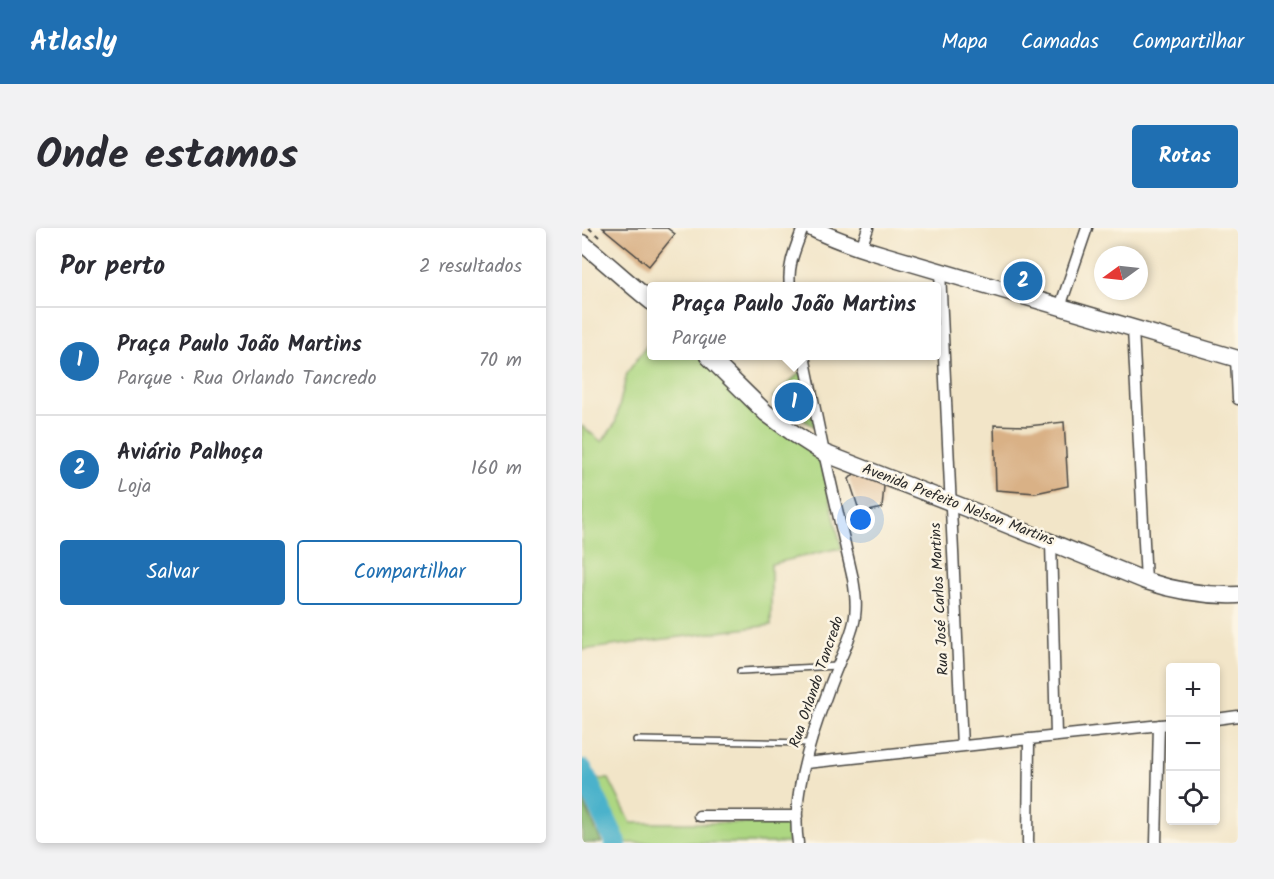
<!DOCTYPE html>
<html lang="pt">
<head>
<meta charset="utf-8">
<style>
  body { margin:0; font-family:Kalam,sans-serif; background:#f2f2f3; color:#2b2b33 }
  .controls { position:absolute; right:18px; bottom:18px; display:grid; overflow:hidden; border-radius:6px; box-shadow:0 3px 9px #0003 }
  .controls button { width:54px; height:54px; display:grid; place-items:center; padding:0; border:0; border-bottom:2px solid #e1e1e2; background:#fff; color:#2b2b33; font:30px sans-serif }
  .compass { position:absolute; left:512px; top:18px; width:54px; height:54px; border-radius:50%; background:#fff; box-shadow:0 3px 9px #0003; rotate:255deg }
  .you { position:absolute; left:279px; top:292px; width:21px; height:21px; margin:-15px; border:4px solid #fff; border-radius:50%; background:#1a73e8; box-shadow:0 0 0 9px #1a73e833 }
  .badge { display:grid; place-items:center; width:39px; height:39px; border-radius:50%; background:#1f6fb2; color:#fff; font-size:20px; font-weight:700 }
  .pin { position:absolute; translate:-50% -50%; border:3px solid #fff; box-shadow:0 2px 6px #0006 }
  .popup { position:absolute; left:65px; top:54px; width:294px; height:78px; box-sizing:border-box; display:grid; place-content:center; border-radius:6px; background:#fff; filter:drop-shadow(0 2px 4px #0005); font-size:20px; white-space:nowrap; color:#7c7c81 }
  .popup b { font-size:22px; color:#2b2b33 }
  .popup::after { content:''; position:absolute; left:50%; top:100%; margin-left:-12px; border:12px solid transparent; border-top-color:#fff }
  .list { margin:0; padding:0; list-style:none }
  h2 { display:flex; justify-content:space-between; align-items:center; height:78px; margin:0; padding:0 24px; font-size:26px }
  h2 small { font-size:20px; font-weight:400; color:#7c7c81 }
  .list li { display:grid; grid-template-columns:39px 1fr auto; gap:18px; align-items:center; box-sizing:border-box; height:108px; padding:0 24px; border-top:2px solid #e1e1e2 }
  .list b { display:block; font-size:22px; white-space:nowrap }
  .list p { margin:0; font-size:20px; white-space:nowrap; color:#7c7c81 }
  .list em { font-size:20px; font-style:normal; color:#7c7c81 }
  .actions { display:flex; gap:12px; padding:18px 24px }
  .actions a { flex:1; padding:14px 0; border:2px solid #1f6fb2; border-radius:6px; text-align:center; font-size:21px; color:#1f6fb2 }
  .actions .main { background:#1f6fb2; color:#fff }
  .icon { flex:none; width:33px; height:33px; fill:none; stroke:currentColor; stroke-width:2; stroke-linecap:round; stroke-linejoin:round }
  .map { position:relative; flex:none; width:656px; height:615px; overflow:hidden; border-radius:6px }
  header { display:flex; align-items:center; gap:36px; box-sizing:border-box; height:84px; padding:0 30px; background:#1f6fb2; color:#fff }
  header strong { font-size:28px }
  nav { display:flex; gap:33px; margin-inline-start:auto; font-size:21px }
  .intro { display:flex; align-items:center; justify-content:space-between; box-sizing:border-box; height:144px; padding:0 36px }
  h1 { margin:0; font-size:42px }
  .button { padding:15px 27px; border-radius:6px; background:#1f6fb2; color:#fff; font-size:21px; font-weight:700 }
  main { display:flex; gap:36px; padding:0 36px }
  aside { flex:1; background:#fff; border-radius:6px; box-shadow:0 3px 9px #0003 }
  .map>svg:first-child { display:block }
  .green { fill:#add782; stroke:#6c8156; stroke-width:1.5 }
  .forest { fill:#8ab870; stroke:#5a724e; stroke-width:1.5 }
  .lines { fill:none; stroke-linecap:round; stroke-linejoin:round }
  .river { stroke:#4cb2cb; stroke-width:22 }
  .building { fill:#d9b186 }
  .service-casing { stroke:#494743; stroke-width:8 }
  .minor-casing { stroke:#494743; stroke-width:13 }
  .primary-casing { stroke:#494743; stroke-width:19 }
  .path { stroke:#494743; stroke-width:2; stroke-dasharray:4.5 4.5; stroke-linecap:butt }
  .service { stroke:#fff; stroke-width:5 }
  .minor { stroke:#fff; stroke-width:10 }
  .primary { stroke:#fff; stroke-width:16 }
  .labels { text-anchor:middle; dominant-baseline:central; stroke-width:5; stroke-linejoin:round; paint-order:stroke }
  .street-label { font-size:15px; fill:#2b2b2b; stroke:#fcf5e5 }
</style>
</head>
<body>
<header>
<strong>Atlasly</strong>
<nav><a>Mapa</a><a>Camadas</a><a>Compartilhar</a></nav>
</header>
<div class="intro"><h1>Onde estamos</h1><a class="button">Rotas</a></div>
<main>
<aside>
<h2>Por perto<small>2 resultados</small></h2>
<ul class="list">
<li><span class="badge">1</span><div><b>Praça Paulo João Martins</b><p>Parque · Rua Orlando Tancredo</p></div><em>70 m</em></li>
<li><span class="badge">2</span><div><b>Aviário Palhoça</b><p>Loja</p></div><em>160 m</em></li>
</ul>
<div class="actions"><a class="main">Salvar</a><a>Compartilhar</a></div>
</aside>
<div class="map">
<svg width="656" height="615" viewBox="0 0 656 615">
  <rect width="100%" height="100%" fill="#fcf5e5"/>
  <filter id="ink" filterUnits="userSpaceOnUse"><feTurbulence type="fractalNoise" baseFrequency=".0167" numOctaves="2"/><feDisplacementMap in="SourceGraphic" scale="12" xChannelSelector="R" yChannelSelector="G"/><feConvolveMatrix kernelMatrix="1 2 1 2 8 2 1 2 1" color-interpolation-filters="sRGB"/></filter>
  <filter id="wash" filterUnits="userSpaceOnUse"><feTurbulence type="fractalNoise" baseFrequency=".008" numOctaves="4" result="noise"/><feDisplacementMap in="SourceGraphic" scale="24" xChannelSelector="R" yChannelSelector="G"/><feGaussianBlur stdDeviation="1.35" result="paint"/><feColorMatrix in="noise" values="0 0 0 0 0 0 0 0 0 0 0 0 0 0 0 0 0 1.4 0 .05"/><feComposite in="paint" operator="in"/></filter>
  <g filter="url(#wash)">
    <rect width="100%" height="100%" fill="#f2e5c8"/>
    <path class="green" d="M69,112L70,128H119L238,228L260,322L253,321L189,336V397L0,422V198L20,214L33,196L45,145Z
      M220,143L233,199L203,180L191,169Z
      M13,551H27L49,595H207L206,615H42Z"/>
    <path class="forest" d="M0,570L20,615H0Z"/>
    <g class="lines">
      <path class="river" d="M0,542L34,615"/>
    </g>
    <g id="blocks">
      <path class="building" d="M21,0H85L93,6L67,38Z
        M482,194L486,258L454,265L414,262L412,197L446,198Z
        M274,244L302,258L300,280L278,285L267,251Z"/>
    </g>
  </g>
  <g filter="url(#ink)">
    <use href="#blocks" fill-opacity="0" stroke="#494743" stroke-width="1.5"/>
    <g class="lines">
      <defs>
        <path id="service" d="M158,443L255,438
          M54,512L229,515"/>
        <path id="minor" d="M279,20L286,0
          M358,43L380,518
          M208,58C205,38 214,19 221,0
          M478,79L505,0
          M551,101L564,353
          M654,131L656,171
          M469,314L474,508
          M634,491L656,488
          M224,535L588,496
          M117,588H215
          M216,615C209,571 229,508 245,466C250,451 256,437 262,423C266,412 272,400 273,388C275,375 273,363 271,351L242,225L222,128
          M446,615L447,511
          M574,615L577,497"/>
        <path id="primary" d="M230,0C253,12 278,20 302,27L656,131
          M0,15C24,34 46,55 70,74
          M126,128L184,185L214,207L242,225L399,286L564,353C594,363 625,368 656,367"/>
      </defs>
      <use href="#service" class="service-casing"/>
      <use href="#minor" class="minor-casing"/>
      <use href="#primary" class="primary-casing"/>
      <path class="path" d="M7,0L18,10"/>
      <use href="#service" class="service"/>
      <use href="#minor" class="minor"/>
      <use href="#primary" class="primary"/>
    </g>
  </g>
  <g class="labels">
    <g class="street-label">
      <text transform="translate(376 277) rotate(21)">Avenida Prefeito Nelson Martins</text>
      <text transform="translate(358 371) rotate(-93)">Rua José Carlos Martins</text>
      <text transform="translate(235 454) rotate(-71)">Rua Orlando Tancredo</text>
    </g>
  </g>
</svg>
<div class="controls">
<button>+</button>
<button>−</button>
<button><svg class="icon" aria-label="locate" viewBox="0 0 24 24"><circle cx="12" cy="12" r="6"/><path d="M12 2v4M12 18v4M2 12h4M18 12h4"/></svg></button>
</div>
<svg class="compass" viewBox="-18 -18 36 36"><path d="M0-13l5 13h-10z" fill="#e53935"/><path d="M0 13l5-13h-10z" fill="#7c7c81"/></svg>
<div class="you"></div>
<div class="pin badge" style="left:212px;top:174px">1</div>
<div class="popup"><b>Praça Paulo João Martins</b>Parque</div>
<div class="pin badge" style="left:441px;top:53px">2</div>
</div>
</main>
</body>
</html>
